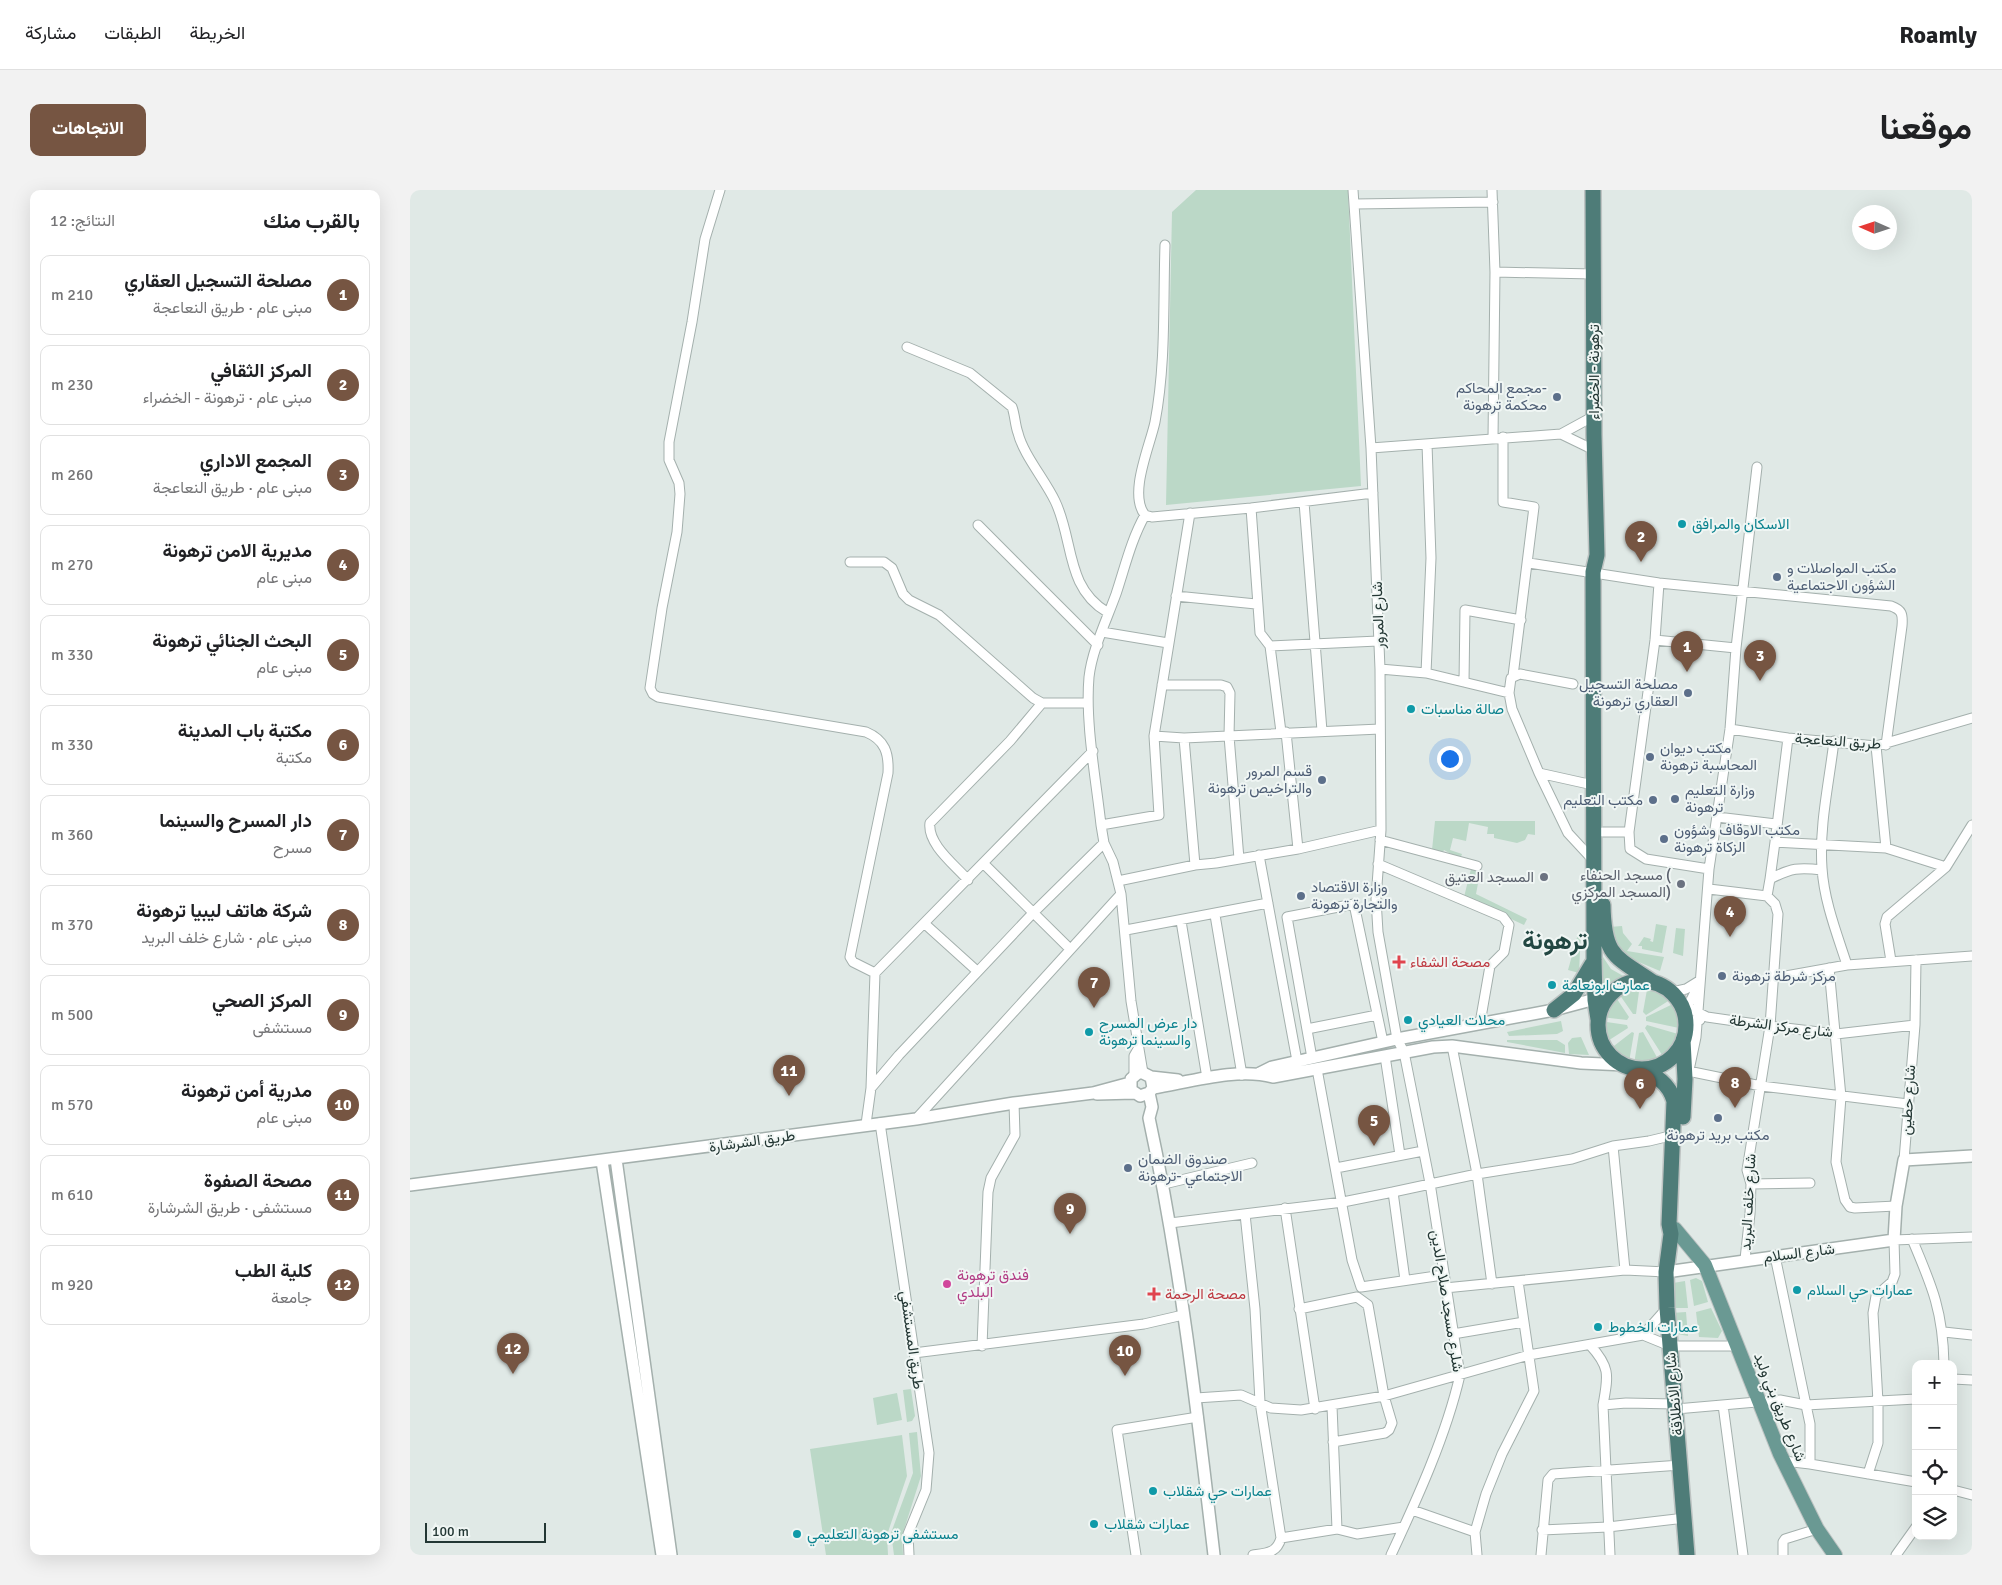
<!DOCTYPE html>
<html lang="ar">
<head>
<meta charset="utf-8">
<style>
  body { margin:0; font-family:Signika,Vazirmatn,sans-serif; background:#f2f2f2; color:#202124; direction:rtl }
  .controls { position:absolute; right:15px; bottom:15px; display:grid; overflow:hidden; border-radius:10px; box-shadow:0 5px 20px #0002 }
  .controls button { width:45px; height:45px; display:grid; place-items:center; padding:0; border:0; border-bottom:1px solid #e0e0e0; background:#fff; color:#202124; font:25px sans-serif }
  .compass { position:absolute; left:1442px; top:15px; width:45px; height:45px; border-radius:50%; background:#fff; box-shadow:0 5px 20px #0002; rotate:273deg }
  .scale { position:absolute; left:15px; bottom:12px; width:121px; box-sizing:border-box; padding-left:5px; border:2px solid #233734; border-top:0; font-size:14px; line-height:18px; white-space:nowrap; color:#233734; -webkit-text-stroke:4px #f0f6f4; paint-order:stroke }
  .you { position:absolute; left:1039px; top:568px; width:18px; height:18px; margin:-12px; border:4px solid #fff; border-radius:50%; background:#1a73e8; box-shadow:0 0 0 8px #1a73e833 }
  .badge { display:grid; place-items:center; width:32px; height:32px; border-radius:50%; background:#765542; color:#fff; font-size:16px; font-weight:700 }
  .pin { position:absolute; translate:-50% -41px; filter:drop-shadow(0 1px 2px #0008) }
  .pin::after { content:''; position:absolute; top:26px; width:18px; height:15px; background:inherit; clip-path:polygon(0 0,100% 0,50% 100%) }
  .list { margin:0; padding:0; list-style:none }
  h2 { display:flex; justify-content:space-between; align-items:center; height:65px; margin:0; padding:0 20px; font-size:21px }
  h2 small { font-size:16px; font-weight:400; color:#757577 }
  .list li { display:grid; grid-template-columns:32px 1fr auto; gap:15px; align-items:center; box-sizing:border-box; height:80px; margin:0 10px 10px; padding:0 10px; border:1px solid #e0e0e0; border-radius:10px }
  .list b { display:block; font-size:19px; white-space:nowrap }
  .list p { margin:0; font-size:16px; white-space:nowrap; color:#757577 }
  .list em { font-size:16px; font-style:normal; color:#757577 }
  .icon { flex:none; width:28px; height:28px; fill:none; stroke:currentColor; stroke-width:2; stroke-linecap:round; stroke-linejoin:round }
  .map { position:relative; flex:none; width:1562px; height:1365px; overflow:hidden; direction:ltr; border-radius:10px }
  header { display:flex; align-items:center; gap:30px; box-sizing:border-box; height:70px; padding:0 25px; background:#fff; border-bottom:1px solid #e0e0e0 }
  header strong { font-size:24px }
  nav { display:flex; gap:28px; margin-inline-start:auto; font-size:18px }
  .intro { display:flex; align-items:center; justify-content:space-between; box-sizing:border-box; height:120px; padding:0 30px }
  h1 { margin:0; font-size:35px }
  .button { padding:12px 22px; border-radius:10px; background:#765542; color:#fff; font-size:18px; font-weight:700 }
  main { display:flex; gap:30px; padding:0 30px }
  aside { flex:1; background:#fff; border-radius:10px; box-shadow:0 5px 20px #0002 }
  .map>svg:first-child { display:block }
  .green { fill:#bbd8c7 }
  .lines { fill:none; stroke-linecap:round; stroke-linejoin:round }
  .minor-casing { stroke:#a4b0ad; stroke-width:11 }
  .tertiary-casing { stroke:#a4b0ad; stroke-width:14 }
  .primary-casing { stroke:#bdc3c2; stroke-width:16 }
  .trunk-casing { stroke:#bdc3c2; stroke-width:18 }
  .minor { stroke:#fff; stroke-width:9 }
  .tertiary { stroke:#fff; stroke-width:11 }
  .primary { stroke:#6a9993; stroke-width:14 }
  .trunk { stroke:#4e7c78; stroke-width:15 }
  .service-dot { fill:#5c6f8a; stroke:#f0f6f4; stroke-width:2 }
  .culture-dot { fill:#0f9aa8; stroke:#f0f6f4; stroke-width:2 }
  .worship-dot { fill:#6b7280; stroke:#f0f6f4; stroke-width:2 }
  .health-dot { fill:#e0444e; stroke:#f0f6f4; stroke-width:2 }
  .hotel-dot { fill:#d1479c; stroke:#f0f6f4; stroke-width:2 }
  .labels { text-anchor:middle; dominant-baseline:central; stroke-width:4; stroke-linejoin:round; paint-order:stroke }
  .street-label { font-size:15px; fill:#233734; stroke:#f0f6f4 }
  .service-label { font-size:15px; fill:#4e5e75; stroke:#f0f6f4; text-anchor:start }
  .culture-label { font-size:15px; fill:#0d838f; stroke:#f0f6f4; text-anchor:start }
  .worship-label { font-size:15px; fill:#5b616d; stroke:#f0f6f4; text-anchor:end }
  .health-label { font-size:15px; fill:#be3a42; stroke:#f0f6f4; text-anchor:start }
  .hotel-label { font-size:15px; fill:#b23c85; stroke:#f0f6f4; text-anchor:start }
  .town-label { font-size:25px; font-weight:bold; fill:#224742; stroke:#f0f6f4 }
</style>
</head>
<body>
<header>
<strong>Roamly</strong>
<nav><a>الخريطة</a><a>الطبقات</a><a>مشاركة</a></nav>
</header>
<div class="intro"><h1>موقعنا</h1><a class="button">الاتجاهات</a></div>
<main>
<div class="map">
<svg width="1562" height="1365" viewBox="0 0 1562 1365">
  <rect width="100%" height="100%" fill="#e0e9e6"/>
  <path class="green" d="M786,0H938L951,296L756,315L762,22Z
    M1025,631H1125V645L1118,644L1115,650L1107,653L1084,648V644H1077L1078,637L1059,633L1056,651L1043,648L1040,660L1052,664L1050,669L1034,660L1033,662L1022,660Z
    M1061,679L1070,683L1066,704L1117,729L1114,735L1054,707Z
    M1246,734L1257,736L1252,763L1232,759V756H1228L1234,747L1241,749L1240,751L1243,752Z
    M1212,736L1213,743L1222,754L1217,761L1254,767L1250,781L1212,765L1208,760L1199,737Z
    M1266,738L1275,739L1273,766L1263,763Z
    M1171,741L1169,783L1158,780L1168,744Z
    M1193,767L1201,779L1215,787L1201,799L1193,800Z
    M1226,793L1230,794L1226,824H1223L1207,801Z
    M1238,794L1252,799L1263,808L1236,825L1233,822Z
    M1205,806L1219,827L1217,830L1191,827L1194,816Z
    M1265,813L1269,825V838L1236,831V827Z
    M1151,831L1153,841L1147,844L1099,846L1097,842Z
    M1190,831L1217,835L1218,838L1193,854L1189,838Z
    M1237,835L1268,844L1264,855L1254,868L1235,838Z
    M1222,842L1224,843L1219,872L1207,869L1200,859Z
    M1233,842L1249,871L1234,876L1224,874L1229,843Z
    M1171,847L1179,865L1159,864L1158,853L1162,848Z
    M1097,850H1147L1155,855V863L1097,852Z
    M1286,1088L1292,1091L1298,1112L1284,1116L1280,1090Z
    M1275,1091L1278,1118H1260L1263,1093Z
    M1301,1118L1312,1141L1308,1148L1289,1147L1286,1122Z
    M1276,1122L1278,1146L1262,1143L1261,1123Z
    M501,1199L505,1226L502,1231L497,1232L493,1200Z
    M487,1203L492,1230L467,1235L463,1208Z
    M507,1242L511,1286L492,1346L493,1365H484L481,1343L503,1283L499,1243Z
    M492,1245L497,1286L477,1345L478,1365H416L400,1259Z"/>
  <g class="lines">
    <defs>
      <path id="minor" d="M310,0L295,49L282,132L259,252V270L269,293L270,304L267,342L252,418L240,498L243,504L248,507L456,542C475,550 479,563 478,583L440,767L443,772L465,783L461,898
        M943,0L961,258L970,479L971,640L966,709L968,742L987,849L994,862L1020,993L1050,1185C1036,1246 1007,1309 981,1365
        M1082,0L1085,82L1083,248
        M945,14L1083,12
        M755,55C753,114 756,174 745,232C740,256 718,304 735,325L742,327L841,318L963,303
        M1085,82L1184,84
        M497,157L560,183L602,217C605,225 605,235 608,243C613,264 635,290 645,311C664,350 655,397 697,422
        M1151,244L1184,260
        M1093,247V312L1124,317L1103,486
        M961,258L1151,244L1184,226
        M894,312L912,541
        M841,318L850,443L860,456L968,451
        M568,335L688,455
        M440,372H474L482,378L493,404L499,410L529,425L623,508L632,513H678
        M1119,373L1249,393L1481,416C1492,420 1493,424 1492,436L1476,555
        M1249,393L1245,450L1219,642L1220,659L1236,669L1299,679
        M766,406L846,414
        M692,442L758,453
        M1245,450L1326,458
        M860,456L871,542
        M970,479L1016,483L1099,503L1102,519L1129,583L1158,643L1183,670
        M1016,483L1021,368L1017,254
        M1054,492L1055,420L1111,430
        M752,495H811L817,497L820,503L819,546L829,669
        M1099,503L1101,488L1110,484L1163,494
        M1320,539L1378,548L1466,556L1562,528
        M876,542L888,659
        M744,546L774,548L970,539
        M774,548L785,675
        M1378,548L1365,652L1476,658L1536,677
        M1424,551C1419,593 1409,636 1412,678C1414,711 1427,744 1437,775
        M1466,556L1476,658
        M1129,583L1183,595
        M1307,627L1366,634
        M691,635L749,625L744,546L780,323
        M1193,642H1219
        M970,650L1067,676
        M849,665L887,871
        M574,674L660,759
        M968,674L1093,727L1099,735L1094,762L1080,776L1070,833
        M1360,689L1365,652
        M558,690C545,675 517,654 520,633L600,551L632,513
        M708,691L785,675L806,673L888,659L971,640
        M1299,699L1357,706L1365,714L1368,724L1360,836L1337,980L1341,994L1340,1024L1335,1069
        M1357,706L1360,689C1381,678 1389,677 1412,680
        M805,725L832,885
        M771,731L797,888
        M515,734L567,781
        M716,740L858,713
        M1481,771L1475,734L1477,727L1536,677L1562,635
        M1419,778L1431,907L1426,972L1435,1010L1440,1017L1445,1018L1486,1016
        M465,783L683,561
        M1364,788L1437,775L1562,766
        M1262,802L1276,799L1289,791
        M1265,806L1283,820L1297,827L1360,836L1426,844L1505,835
        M1274,824L1287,798
        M1276,834L1290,830
        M897,839L967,825
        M1042,856L1067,984L1082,1094
        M975,866L990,965
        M902,868L877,727L944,714L973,852
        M907,879L942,1070L951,1097L1033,1085
        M1279,880L1286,847L1299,679L1320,539L1326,458L1347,277
        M1278,881L1351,896L1498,914
        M733,883L721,811L711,704L703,672L694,653L691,635C686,589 675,533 679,487C682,460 697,429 706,404C715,377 721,350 735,325
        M724,885V866L728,859
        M506,929L711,704
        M470,933L519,1263L516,1300L498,1344L499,1365
        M456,934L461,898L489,865L623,723L694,653
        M1203,956L1215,1080
        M1494,970L1505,835L1506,770
        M926,978L1013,961
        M754,994L842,973
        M1341,994L1400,993
        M875,1018L905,1219
        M835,1024L845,1119L850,1212L871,1348C867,1363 857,1363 843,1365
        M760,1033L933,1012L983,1002
        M1502,1049C1522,1096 1533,1121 1534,1174
        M1365,1066L1396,1215L1506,1209
        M995,1090L983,1002L1067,984L1162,969L1203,956L1239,951L1264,945
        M1035,1098L1215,1080L1256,1082
        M889,1119L947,1107L958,1115L974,1206L982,1233L979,1240L975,1243L923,1252
        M1534,1142L1562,1145
        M1043,1144L1114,1132
        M1233,1145L1257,1118
        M1180,1155C1201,1178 1198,1186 1193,1215
        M572,1156L578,1002L581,988L605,945L604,913
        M504,1163L734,1134L773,1125
        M1543,1189L1562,1190
        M786,1208L831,1205L861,1218L891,1220L974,1206L1119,1165L1233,1145L1260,1156H1329
        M1313,1215L1333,1365
        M922,1216L927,1339
        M1266,1219L1370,1210L1396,1215L1400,1234V1274L1374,1271
        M1400,1274L1506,1292
        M1458,1284L1468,1253V1212L1463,1123L1466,1106L1482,1092L1485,1084L1484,1050L1562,1047
        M1543,1300L1562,1305
        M1002,1320L1065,1342
        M1132,1340L1198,1337L1275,1328
        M871,1348L927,1339L947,1344L994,1337
        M726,1365L707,1240L788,1227
        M1067,1365L1065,1342L1076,1304L1092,1264L1124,1201L1108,1091
        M1131,1365L1138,1290L1143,1284L1271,1275
        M1200,1365L1193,1215L1216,1213L1265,1214
        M1373,1365V1352L1375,1349L1407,1339
        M1486,1365L1506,1337"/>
      <path id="tertiary" d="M850,883L862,877L987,849L1144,820L1200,805
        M741,887L743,898L739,903L730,906L721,900V889L728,883H733L741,887L768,890
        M743,898C779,892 828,877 863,887L1023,857L1042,856L1171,873L1215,875
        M739,903L742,917L739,928C770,1072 787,1219 804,1365
        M687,904L724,903
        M206,969L261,1365
        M192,971L252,1365
        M0,995L506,929L604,913L683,903L720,893
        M1256,1082L1484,1050L1486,1016L1494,970L1562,966"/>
      <path id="primary" d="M1265,1039L1295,1075L1370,1264L1407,1339L1425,1365"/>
      <path id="trunk" d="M1183,0L1184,245L1187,365L1183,382L1184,770L1185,810L1188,829
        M1193,715C1194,766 1204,766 1243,792
        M1188 835a44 44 0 1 1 88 0a44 44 0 1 1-88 0Z
        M1144,820L1164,804L1182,774
        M1273,850L1275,889L1273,927
        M1231,879C1247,887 1259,893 1264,911L1259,1034L1261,1044L1256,1082L1257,1118L1277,1365"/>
    </defs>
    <use href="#minor" class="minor-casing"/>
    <use href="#tertiary" class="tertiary-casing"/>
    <use href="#primary" class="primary-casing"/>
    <use href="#trunk" class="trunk-casing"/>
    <use href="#minor" class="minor"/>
    <use href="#tertiary" class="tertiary"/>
    <use href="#primary" class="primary"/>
    <use href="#trunk" class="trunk"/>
  </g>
  <g class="service-dot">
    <circle cx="1147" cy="207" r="5"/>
    <circle cx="1367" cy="387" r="5"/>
    <circle cx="1278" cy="503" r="5"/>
    <circle cx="1240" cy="567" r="5"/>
    <circle cx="912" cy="590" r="5"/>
    <circle cx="1265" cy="609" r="5"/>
    <circle cx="1243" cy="610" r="5"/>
    <circle cx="1254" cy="649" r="5"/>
    <circle cx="891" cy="706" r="5"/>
    <circle cx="1312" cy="786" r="5"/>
    <circle cx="1308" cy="928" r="5"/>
    <circle cx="718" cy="978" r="5"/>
  </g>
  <g class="culture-dot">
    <circle cx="1272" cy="334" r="5"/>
    <circle cx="1001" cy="519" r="5"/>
    <circle cx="1142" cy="795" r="5"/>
    <circle cx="998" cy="830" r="5"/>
    <circle cx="679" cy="842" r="5"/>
    <circle cx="1387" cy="1100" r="5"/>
    <circle cx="1188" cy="1137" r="5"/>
    <circle cx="743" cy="1301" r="5"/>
    <circle cx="684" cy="1334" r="5"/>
    <circle cx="387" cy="1344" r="5"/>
  </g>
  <g class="worship-dot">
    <circle cx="1134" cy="687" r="5"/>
    <circle cx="1271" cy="694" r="5"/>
  </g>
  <g class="health-dot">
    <path d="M986.5 764.5h5v5h5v5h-5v5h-5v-5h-5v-5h5z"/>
    <path d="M741.5 1096.5h5v5h5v5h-5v5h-5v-5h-5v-5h5z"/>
  </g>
  <circle class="hotel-dot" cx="537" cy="1094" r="5"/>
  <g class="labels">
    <g class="street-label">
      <text transform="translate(1184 182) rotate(-90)">ترهونة - الخضراء</text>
      <text transform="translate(968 425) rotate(-92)">شارع المرور</text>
      <text transform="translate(1428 551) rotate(4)">طريق النعاعجة</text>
      <text transform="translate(1371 836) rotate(7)">شارع مركز الشرطة</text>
      <text transform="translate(1498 910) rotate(-86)">شارع حطين</text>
      <text transform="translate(342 951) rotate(-8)">طريق الشرشارة</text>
      <text transform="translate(1338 1012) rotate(-87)">شارع خلف البريد</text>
      <text transform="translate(1389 1063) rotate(-7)">شارع السلام</text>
      <text transform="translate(1037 1111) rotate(81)">شلرع مسجد صلاح الدين</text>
      <text transform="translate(502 1150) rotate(82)">طريق المستشفي</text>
      <text transform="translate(1264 1204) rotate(-95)">شارع الانطلاقة</text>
      <text transform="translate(1370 1217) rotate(68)">شارع طريق بني وليد</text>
    </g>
    <g class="service-label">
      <text x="1137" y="198" text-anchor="end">مجمع المحاكم-<tspan x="1137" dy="17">محكمة ترهونة</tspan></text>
      <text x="1377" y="378">مكتب المواصلات و<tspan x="1377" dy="17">الشؤون الاجتماعية</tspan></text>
      <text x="1268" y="494" text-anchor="end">مصلحة التسجيل<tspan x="1268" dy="17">العقاري ترهونة</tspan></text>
      <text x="1250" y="558">مكتب ديوان<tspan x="1250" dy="17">المحاسبة ترهونة</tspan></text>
      <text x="902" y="581" text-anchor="end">قسم المرور<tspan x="902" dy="17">والتراخيص ترهونة</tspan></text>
      <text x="1275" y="600">وزارة التعليم<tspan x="1275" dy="17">ترهونة</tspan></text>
      <text x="1233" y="610" text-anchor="end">مكتب التعليم</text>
      <text x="1264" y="640">مكتب الاوقاف وشؤون<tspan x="1264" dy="17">الزكاة ترهونة</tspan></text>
      <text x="901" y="697">وزارة الاقتصاد<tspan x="901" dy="17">والتجارة ترهونة</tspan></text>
      <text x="1322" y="786">مركز شرطة ترهونة</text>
      <text x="1308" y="945" text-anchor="middle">مكتب بريد ترهونة</text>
      <text x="728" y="969">صندوق الضمان<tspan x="728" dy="17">الاجتماعي -ترهونة</tspan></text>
    </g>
    <g class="culture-label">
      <text x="1282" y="334">الاسكان والمرافق</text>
      <text x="1011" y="519">صالة مناسبات</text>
      <text x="1152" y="795">عمارت ابونعامة</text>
      <text x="1008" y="830">محلات العيادي</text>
      <text x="689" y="833">دار عرض المسرح<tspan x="689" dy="17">والسينما ترهونة</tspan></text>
      <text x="1397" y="1100">عمارات حي السلام</text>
      <text x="1198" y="1137">عمارات الخطوط</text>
      <text x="753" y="1301">عمارات حي شقلاب</text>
      <text x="694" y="1334">عمارات شقلاب</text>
      <text x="397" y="1344">مستشفى ترهونة التعليمي</text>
    </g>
    <g class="worship-label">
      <text x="1261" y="685">مسجد الحنفاء (<tspan x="1261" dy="17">المسجد المركزي)</tspan></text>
      <text x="1124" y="687">المسجد العتيق</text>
    </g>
    <g class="health-label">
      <text x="1000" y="772">مصحة الشفاء</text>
      <text x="755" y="1104">مصحة الرحمة</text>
    </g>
    <g class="hotel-label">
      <text x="547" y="1085">فندق ترهونة<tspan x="547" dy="17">البلدي</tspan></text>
    </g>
    <g class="town-label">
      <text x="1145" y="750">ترهونة</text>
    </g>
  </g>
</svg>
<div class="controls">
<button>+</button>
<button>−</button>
<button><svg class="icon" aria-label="locate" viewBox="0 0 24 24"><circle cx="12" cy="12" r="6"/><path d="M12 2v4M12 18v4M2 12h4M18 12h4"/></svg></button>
<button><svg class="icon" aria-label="layers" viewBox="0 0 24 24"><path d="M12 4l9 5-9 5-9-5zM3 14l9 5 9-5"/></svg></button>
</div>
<svg class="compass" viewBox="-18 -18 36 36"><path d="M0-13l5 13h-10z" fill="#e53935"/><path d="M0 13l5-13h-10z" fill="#757577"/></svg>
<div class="scale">100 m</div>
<div class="you"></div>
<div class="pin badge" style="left:1277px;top:482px">1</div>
<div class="pin badge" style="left:1231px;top:372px">2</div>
<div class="pin badge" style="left:1350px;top:491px">3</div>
<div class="pin badge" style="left:1320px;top:747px">4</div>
<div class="pin badge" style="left:964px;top:956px">5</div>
<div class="pin badge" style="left:1230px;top:919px">6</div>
<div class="pin badge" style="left:684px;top:818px">7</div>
<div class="pin badge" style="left:1325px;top:918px">8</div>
<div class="pin badge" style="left:660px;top:1044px">9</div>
<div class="pin badge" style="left:715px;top:1186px">10</div>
<div class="pin badge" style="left:379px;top:906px">11</div>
<div class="pin badge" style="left:103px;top:1184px">12</div>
</div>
<aside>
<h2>بالقرب منك<small>النتائج: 12</small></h2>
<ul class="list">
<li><span class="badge">1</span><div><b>مصلحة التسجيل العقاري</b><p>مبنى عام · طريق النعاعجة</p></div><em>210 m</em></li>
<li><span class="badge">2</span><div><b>المركز الثقافي</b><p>مبنى عام · ترهونة - الخضراء</p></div><em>230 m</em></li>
<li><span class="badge">3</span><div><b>المجمع الاداري</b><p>مبنى عام · طريق النعاعجة</p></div><em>260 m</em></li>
<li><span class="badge">4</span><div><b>مديرية الامن ترهونة</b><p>مبنى عام</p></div><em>270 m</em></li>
<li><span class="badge">5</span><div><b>البحث الجنائي ترهونة</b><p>مبنى عام</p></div><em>330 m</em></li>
<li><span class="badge">6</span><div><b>مكتبة باب المدينة</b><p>مكتبة</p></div><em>330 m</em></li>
<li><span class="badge">7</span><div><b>دار المسرح والسينما</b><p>مسرح</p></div><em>360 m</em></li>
<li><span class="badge">8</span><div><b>شركة هاتف ليبيا ترهونة</b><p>مبنى عام · شارع خلف البريد</p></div><em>370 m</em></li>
<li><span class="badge">9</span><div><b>المركز الصحي</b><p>مستشفى</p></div><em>500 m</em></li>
<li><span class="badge">10</span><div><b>مدرية أمن ترهونة</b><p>مبنى عام</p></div><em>570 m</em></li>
<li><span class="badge">11</span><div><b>مصحة الصفوة</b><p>مستشفى · طريق الشرشارة</p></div><em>610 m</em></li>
<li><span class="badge">12</span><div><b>كلية الطب</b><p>جامعة</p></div><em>920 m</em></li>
</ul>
</aside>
</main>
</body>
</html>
